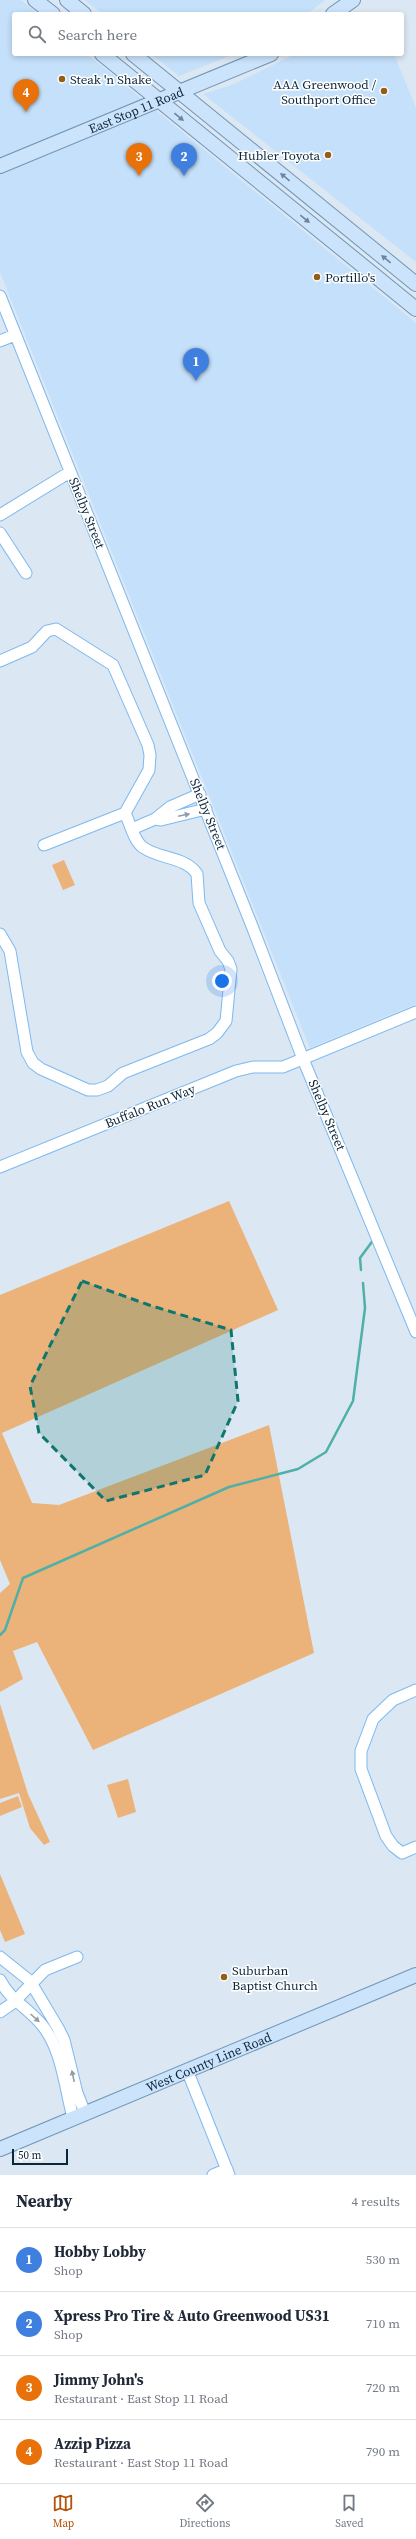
<!DOCTYPE html>
<html lang="en">
<head>
<meta charset="utf-8">
<style>
  body { margin:0; font-family:"Source Serif 4",serif; background:#f2f2f3; color:#1f2937 }
  .scale { position:absolute; left:12px; bottom:10px; width:56px; box-sizing:border-box; padding-left:4px; border:2px solid #0c263c; border-top:0; font-size:11px; line-height:14px; white-space:nowrap; color:#0c263c; -webkit-text-stroke:3px #fff; paint-order:stroke }
  .you { position:absolute; left:222px; top:981px; width:14px; height:14px; margin:-10px; border:3px solid #fff; border-radius:50%; background:#1a73e8; box-shadow:0 0 0 6px #1a73e833 }
  .badge { display:grid; place-items:center; width:26px; height:26px; border-radius:50%; background:#b45309; color:#fff; font-size:13px; font-weight:700 }
  .pin { position:absolute; translate:-50% -33px; filter:drop-shadow(0 1px 2px #0008) }
  .pin::after { content:''; position:absolute; top:21px; width:14px; height:12px; background:inherit; clip-path:polygon(0 0,100% 0,50% 100%) }
  .list { margin:0; padding:0; list-style:none }
  h2 { display:flex; justify-content:space-between; align-items:center; height:52px; margin:0; padding:0 16px; font-size:17px }
  h2 small { font-size:13px; font-weight:400; color:#747a83 }
  .list li { display:grid; grid-template-columns:26px 1fr auto; gap:12px; align-items:center; box-sizing:border-box; height:64px; padding:0 16px; border-top:1px solid #e0e1e3 }
  .list b { display:block; font-size:15px; white-space:nowrap }
  .list p { margin:0; font-size:13px; white-space:nowrap; color:#747a83 }
  .list em { font-size:13px; font-style:normal; color:#747a83 }
  .icon { flex:none; width:22px; height:22px; fill:none; stroke:currentColor; stroke-width:2; stroke-linecap:round; stroke-linejoin:round }
  .map { position:relative; flex:none; width:416px; height:2175px; overflow:hidden }
  .search { position:absolute; background:#fff; box-shadow:0 2px 6px #0003; left:12px; right:12px; top:12px; height:44px; display:flex; align-items:center; gap:10px; box-sizing:border-box; padding:0 14px; border-radius:4px; color:#747a83; font-size:15px }
  .sheet { height:308px; background:#fff }
  nav { display:flex; justify-content:space-around; align-items:center; box-sizing:border-box; height:56px; border-top:1px solid #e0e1e3; background:#fff; font-size:11px; color:#747a83 }
  nav a { display:grid; justify-items:center; gap:2px }
  nav .on { color:#b45309 }
  .map>svg:first-child { display:block }
  .built { fill:#c5e0fa }
  .green { fill:#ebb37a }
  .lines { fill:none; stroke-linecap:round; stroke-linejoin:round }
  .stream { stroke:#4eb0a6; stroke-width:2.5 }
  .minor-casing { stroke:#7cb9f1; stroke-width:13 }
  .major-casing { stroke:#7195b6; stroke-width:16 }
  .minor { stroke:#fff; stroke-width:11 }
  .major { stroke:#cbe3fb; stroke-width:14 }
  .oneway { fill:#6c849c }
  .oneway2 { fill:#929da7 }
  .marked { fill:#0f766e; fill-opacity:0.2; stroke:#0f766e; stroke-width:3; stroke-dasharray:8 5; stroke-linejoin:round }
  .poi-dot { fill:#955e17; stroke:#fff; stroke-width:1.5 }
  .labels { text-anchor:middle; dominant-baseline:central; stroke-width:3; stroke-linejoin:round; paint-order:stroke }
  .poi-label { font-size:13px; fill:#0c263c; stroke:#fff; text-anchor:start }
  .street-label { font-size:13px; fill:#0c263c; stroke:#fff }
</style>
</head>
<body>
<div class="map">
<svg width="416" height="2175" viewBox="0 0 416 2175">
  <rect width="100%" height="100%" fill="#dbe7f2"/>
  <path class="built" d="M0,0H21L38,14H14V54H87L416,323V1004L310,1048L0,272Z
    M85,0H325L307,14H102Z
    M151,54H234L179,76Z
    M295,54H394L416,108V262L203,94L232,85Z"/>
  <path class="green" d="M64,860L75,885L63,890L52,865Z
    M229,1201L278,1310L2,1433L32,1503L59,1505L269,1425L314,1653L93,1750L37,1642L13,1651L23,1679L0,1692V1593L10,1584L0,1560V1295Z
    M0,1704L28,1794L50,1842L44,1845L30,1828L19,1793L0,1799Z
    M128,1779L136,1812L118,1818L107,1785Z
    M18,1796L22,1807L0,1816V1803Z
    M0,1874L25,1934L5,1942L0,1930Z"/>
  <g class="lines">
    <path class="stream" d="M361,1270L360,1258L374,1239
      M0,1635L5,1630L23,1578L229,1487L298,1469L326,1452L353,1401L365,1308L363,1283"/>
    <defs>
      <path id="minor" d="M0,296L252,926L303,1059L416,1332
        M0,341L15,335
        M0,515L70,472
        M0,533L26,573
        M0,661L32,647L47,631L56,629L113,665L148,745L150,755L149,770L125,813
        M200,794L170,807L155,819L161,820L206,809
        M132,829L155,819
        M44,845L125,813
        M0,934L10,951L27,1052L33,1063L41,1069L88,1090H97L108,1086L123,1073L209,1039L217,1033L226,1021L231,969L228,961L220,951L199,903L197,874C186,857 160,859 144,848C134,842 130,823 125,813
        M0,1167L236,1071L253,1067H283L416,1012
        M416,1690L393,1700L373,1719L361,1751V1769L386,1836L393,1846L402,1853L416,1847
        M0,1957L30,1981L58,2028L64,2040L77,2093L85,2113
        M0,1980C10,2000 28,2008 42,2025C62,2049 65,2088 73,2118
        M0,2012L13,2003L45,1970L77,1957
        M187,2070L229,2175
        M213,2175L227,2169"/>
      <g id="major">
        <path d="M35,0L53,14"/>
        <path d="M67,0L84,14"/>
        <path d="M333,14L353,0"/>
        <path d="M102,54L416,309"/>
        <path d="M133,54L416,284"/>
        <path id="s1" d="M0,166L271,54"/>
        <path id="s2" d="M0,2149L416,1975"/>
      </g>
    </defs>
    <use href="#minor" class="minor-casing"/>
    <use href="#major" class="major-casing"/>
    <use href="#minor" class="minor"/>
    <use href="#major" class="major"/>
  </g>
  <defs><path id="oneway-solid" d="M-6-.8H1V-3.2L6.5 0L1 3.2V.8H-6Z"/></defs>
  <g class="oneway">
    <use href="#oneway-solid" transform="translate(179 117) rotate(39)"/>
    <use href="#oneway-solid" transform="translate(285 177) rotate(-141)"/>
    <use href="#oneway-solid" transform="translate(305 219) rotate(39)"/>
    <use href="#oneway-solid" transform="translate(386 259) rotate(-141)"/>
  </g>
  <g class="oneway2">
    <use href="#oneway-solid" transform="translate(184 815) rotate(-12)"/>
    <use href="#oneway-solid" transform="translate(35 2018) rotate(42)"/>
    <use href="#oneway-solid" transform="translate(73 2076) rotate(-102)"/>
  </g>
  <path class="marked" d="M82,1281L149,1305L231,1330L238,1401L205,1475L106,1501L39,1433L30,1386Z"/>
  <g class="poi-dot">
    <circle cx="62" cy="79" r="4"/>
    <circle cx="384" cy="91" r="4"/>
    <circle cx="328" cy="155" r="4"/>
    <circle cx="317" cy="277" r="4"/>
    <circle cx="224" cy="1977" r="4"/>
  </g>
  <g class="labels">
    <g class="poi-label">
      <text x="70" y="79">Steak 'n Shake</text>
      <text x="376" y="84" text-anchor="end">AAA Greenwood /<tspan x="376" dy="15">Southport Office</tspan></text>
      <text x="320" y="155" text-anchor="end">Hubler Toyota</text>
      <text x="325" y="277">Portillo's</text>
      <text x="232" y="1970">Suburban<tspan x="232" dy="15">Baptist Church</tspan></text>
    </g>
    <g class="street-label">
      <text stroke="none"><textPath href="#s1" startOffset="147">East Stop 11 Road</textPath></text>
      <text transform="translate(87 513) rotate(68)">Shelby Street</text>
      <text transform="translate(208 814) rotate(68)">Shelby Street</text>
      <text transform="translate(150 1106) rotate(-22)">Buffalo Run Way</text>
      <text transform="translate(327 1115) rotate(67)">Shelby Street</text>
      <text stroke="none"><textPath href="#s2" startOffset="226">West County Line Road</textPath></text>
    </g>
  </g>
</svg>
<div class="scale">50 m</div>
<div class="you"></div>
<div class="pin badge" style="left:196px;top:381px;background:#3f7fe0">1</div>
<div class="pin badge" style="left:184px;top:176px;background:#3f7fe0">2</div>
<div class="pin badge" style="left:139px;top:176px;background:#e8710a">3</div>
<div class="pin badge" style="left:26px;top:112px;background:#e8710a">4</div>
<div class="search"><svg class="icon" aria-label="search" viewBox="0 0 24 24"><circle cx="10" cy="10" r="6"/><path d="M15 15l6 6"/></svg>Search here</div>
</div>
<section class="sheet">
<h2>Nearby<small>4 results</small></h2>
<ul class="list">
<li><span class="badge" style="background:#3f7fe0">1</span><div><b>Hobby Lobby</b><p>Shop</p></div><em>530 m</em></li>
<li><span class="badge" style="background:#3f7fe0">2</span><div><b>Xpress Pro Tire &amp; Auto Greenwood US31</b><p>Shop</p></div><em>710 m</em></li>
<li><span class="badge" style="background:#e8710a">3</span><div><b>Jimmy John's</b><p>Restaurant · East Stop 11 Road</p></div><em>720 m</em></li>
<li><span class="badge" style="background:#e8710a">4</span><div><b>Azzip Pizza</b><p>Restaurant · East Stop 11 Road</p></div><em>790 m</em></li>
</ul>
</section>
<nav>
<a class="on"><svg class="icon" aria-label="map" viewBox="0 0 24 24"><path d="M3 6l6-2 6 2 6-2v14l-6 2-6-2-6 2zM9 4v14M15 6v14"/></svg>Map</a>
<a><svg class="icon" aria-label="directions" viewBox="0 0 24 24"><path d="M12 3l9 9-9 9-9-9zM9 14v-3h6M13 9l2 2-2 2"/></svg>Directions</a>
<a><svg class="icon" aria-label="saved" viewBox="0 0 24 24"><path d="M7 4h10v16l-5-4-5 4z"/></svg>Saved</a>
</nav>
</body>
</html>
